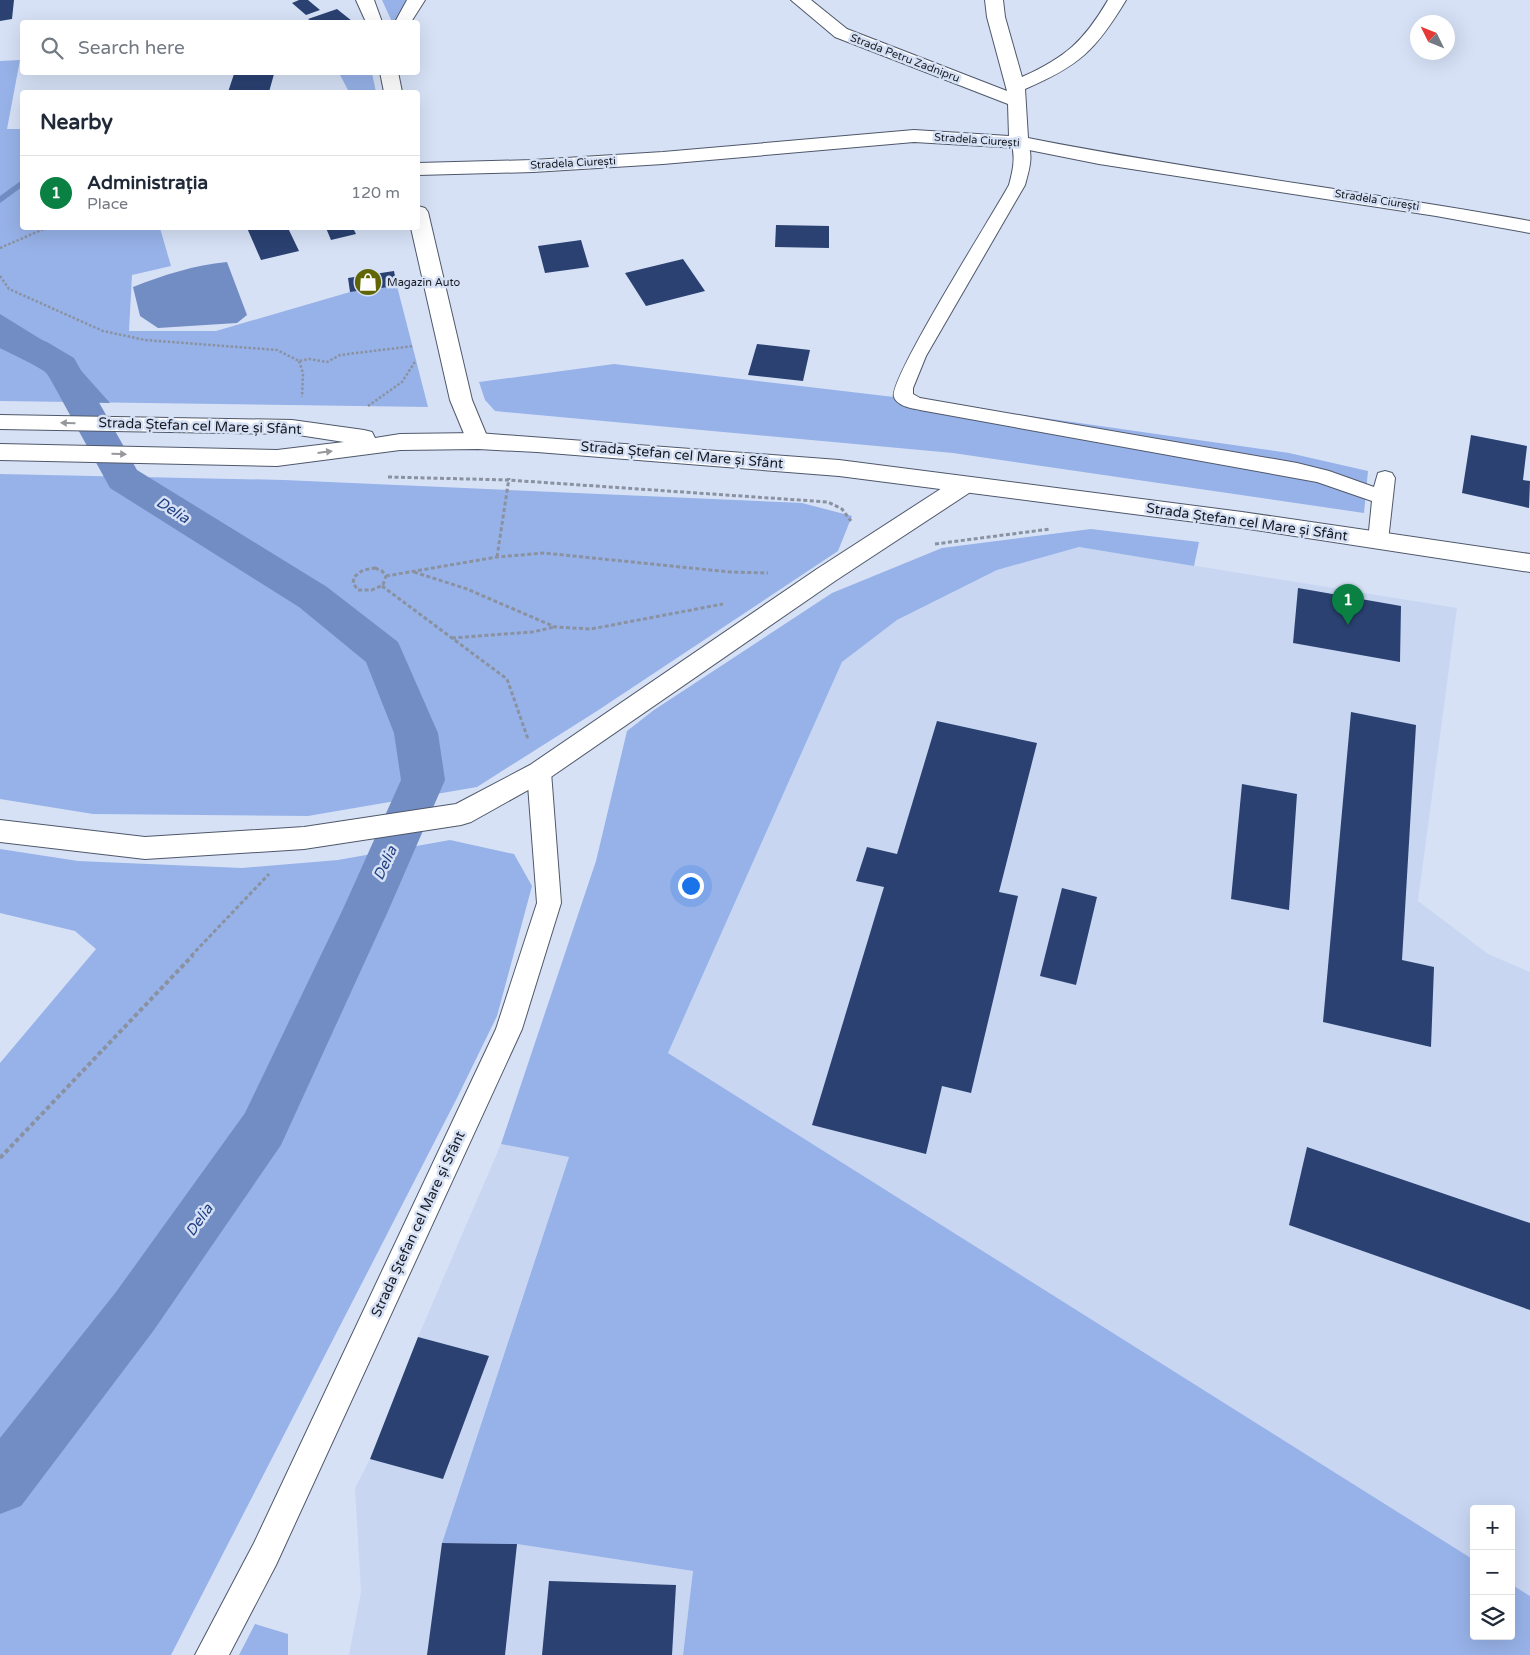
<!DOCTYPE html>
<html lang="en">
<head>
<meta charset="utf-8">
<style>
  body { margin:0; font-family:"Varela Round",sans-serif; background:#f2f2f3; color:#1f2937 }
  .controls { position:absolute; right:15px; bottom:15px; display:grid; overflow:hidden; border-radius:5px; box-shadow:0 5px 20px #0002 }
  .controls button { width:45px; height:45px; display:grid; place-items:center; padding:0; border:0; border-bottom:1px solid #e0e1e3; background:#fff; color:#1f2937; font:25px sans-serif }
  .compass { position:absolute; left:1410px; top:15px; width:45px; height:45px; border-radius:50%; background:#fff; box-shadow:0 5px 20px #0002; rotate:313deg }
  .you { position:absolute; left:690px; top:885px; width:18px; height:18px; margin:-12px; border:4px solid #fff; border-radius:50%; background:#1a73e8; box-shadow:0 0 0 8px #1a73e833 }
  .badge { display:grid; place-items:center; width:32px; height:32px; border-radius:50%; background:#0b8043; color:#fff; font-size:16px; font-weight:700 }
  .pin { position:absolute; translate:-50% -41px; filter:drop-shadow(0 1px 2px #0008) }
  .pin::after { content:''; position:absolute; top:26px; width:18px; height:15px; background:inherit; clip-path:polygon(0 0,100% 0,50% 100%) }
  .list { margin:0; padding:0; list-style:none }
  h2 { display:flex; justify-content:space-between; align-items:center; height:65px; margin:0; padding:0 20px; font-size:21px }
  h2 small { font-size:16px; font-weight:400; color:#747a83 }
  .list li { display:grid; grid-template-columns:32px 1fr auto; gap:15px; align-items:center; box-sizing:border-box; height:75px; padding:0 20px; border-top:1px solid #e0e1e3 }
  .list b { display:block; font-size:19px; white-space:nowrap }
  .list p { margin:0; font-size:16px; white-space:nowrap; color:#747a83 }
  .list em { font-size:16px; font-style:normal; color:#747a83 }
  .icon { flex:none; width:28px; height:28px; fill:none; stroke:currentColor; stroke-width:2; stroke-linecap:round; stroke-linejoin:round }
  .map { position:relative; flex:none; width:1530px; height:1655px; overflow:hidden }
  .search { position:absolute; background:#fff; box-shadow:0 5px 20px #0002; left:20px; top:20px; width:400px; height:55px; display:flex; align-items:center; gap:12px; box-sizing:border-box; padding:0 18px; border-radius:5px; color:#747a83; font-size:19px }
  .panel { position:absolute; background:#fff; box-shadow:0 5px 20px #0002; left:20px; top:90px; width:400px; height:140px; border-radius:5px }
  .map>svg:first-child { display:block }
  .built { fill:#c8d6f2 }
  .green { fill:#97b2e8 }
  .water { fill:#728dc3 }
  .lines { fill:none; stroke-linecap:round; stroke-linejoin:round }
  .stream { fill:#728dc3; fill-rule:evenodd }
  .canal { fill:#728dc3; fill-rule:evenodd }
  .building { fill:#2a4171 }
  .service-casing { stroke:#4f586a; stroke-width:2 }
  .minor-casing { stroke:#4f586a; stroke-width:2 }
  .secondary-casing { stroke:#4f586a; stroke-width:2 }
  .path-far2 { stroke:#8a92a1; stroke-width:2.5; stroke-dasharray:2.5 2; stroke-linecap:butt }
  .path-far1 { stroke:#8a92a1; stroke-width:3; stroke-dasharray:4 2.5; stroke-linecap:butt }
  .path { stroke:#8a92a1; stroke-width:4; stroke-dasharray:4.5 3; stroke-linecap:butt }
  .service { fill:#fff; fill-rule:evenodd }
  .minor { fill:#fff; fill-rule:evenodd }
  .secondary { fill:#fff; fill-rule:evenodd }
  .oneway { fill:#97989c }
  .labels { text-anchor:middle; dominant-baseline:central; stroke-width:5; stroke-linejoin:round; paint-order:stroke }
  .far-street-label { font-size:11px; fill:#171b22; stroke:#d6e1f6 }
  .far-poi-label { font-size:11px; fill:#171b22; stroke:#d6e1f6; text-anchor:start }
  .street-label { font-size:14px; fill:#171b22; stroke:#d6e1f6 }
  .water-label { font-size:15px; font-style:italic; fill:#224082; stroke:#d6e1f6 }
</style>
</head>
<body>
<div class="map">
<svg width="1530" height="1655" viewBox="0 0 1530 1655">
  <rect width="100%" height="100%" fill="#d6e1f6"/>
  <path class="built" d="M1079,547L1457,608L1418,901L1488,954L1530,972V1596L1511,1584V1509H1474V1560L668,1053L842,662L897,620L997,570Z
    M501,1144L569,1157L442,1542L517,1544L693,1571L683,1655H349L361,1592L355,1488L370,1459L418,1337Z"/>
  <path class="green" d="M382,0H406L396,22H392Z
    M20,60L7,129H22V228H160L171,266L132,275L129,331H216L350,292L397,286L428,407L0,401V61Z
    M339,73H372L376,92H349Z
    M614,364L911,399L1289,453L1368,471L1364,513L953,453L495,411L485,400L479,382Z
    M0,474L284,480L802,503L852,516L838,551L597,711L477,787L308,816L93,814L0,799Z
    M1091,529L1199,542L1194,566L1079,547L997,570L897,620L842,662L668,1053L1474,1560V1636H1511V1584L1530,1596V1655H683L693,1571L517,1544L442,1543L569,1157L501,1144L596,861L627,731L654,710L832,593L942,548Z
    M450,840L514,854L532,886L497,1016L457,1098L171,1655H0V1063L96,949L75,931L0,913V849L78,861L242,868L338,860Z
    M255,1624L288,1634V1655H239Z"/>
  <path class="water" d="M227,262L247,315L237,323L158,328L140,316L133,287C164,275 194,265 227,262Z
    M0,314L68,356L110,403L68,402L44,370L0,348Z"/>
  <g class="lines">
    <path class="stream" d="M22,180V187L0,203V196Z"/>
    <path class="canal" d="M0,324L47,342L74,358L137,470L327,587L398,642L438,733L445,780L389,909L281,1145L154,1330L21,1506L0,1514V1438L116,1292L245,1113L343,909L401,780L394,733L366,662L299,607L110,488L47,373L23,358L0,348Z"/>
  </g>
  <path class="building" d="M0,0H14L12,19L0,21Z
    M299,0H308L320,10L306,15L292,3Z
    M337,9L352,21L347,22H313L308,19Z
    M234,74H274L269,92H228Z
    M776,225L829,226V248L775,247Z
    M247,228H288L299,251L261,260Z
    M326,228H353L356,234L331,240Z
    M581,240L589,267L545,273L538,246Z
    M683,259L705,291L646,306L625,273Z
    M394,271L397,286L350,292L348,278Z
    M757,344L810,350L803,381L748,375Z
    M1471,435L1527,446L1523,480L1530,481L1529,508L1462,493Z
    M1298,588L1401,606L1400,662L1293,643Z
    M1351,712L1416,725L1402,960L1434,967L1431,1047L1323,1022Z
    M937,721L1037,743L999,892L1018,896L971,1093L942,1086L926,1154L812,1125L884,887L856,881L867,847L897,854Z
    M1242,784L1297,794L1289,910L1231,899Z
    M1062,888L1097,897L1076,985L1040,976Z
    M1307,1147L1530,1223V1310L1289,1225Z
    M418,1337L489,1356L443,1479L370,1459Z
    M442,1543L517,1544L505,1655H427Z
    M549,1581L676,1585L672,1655H542Z"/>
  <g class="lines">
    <defs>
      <path id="service" d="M1019,137L1025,139C1035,153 1029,170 1025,185L926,356L913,388V394L920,398L1297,463L1329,471L1374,487L1378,473L1385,471L1392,473L1395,478L1388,541L1385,546L1378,548L1371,546L1368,541L1372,501L1317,482L920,410C911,408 897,406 894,397C888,380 994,213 1009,185C1013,170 1016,157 1011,142L1013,139Z
        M539,763L547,766L551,772L561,903L522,1029L276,1565L229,1655H195L254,1543L496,1029L537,903L527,772L531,766Z"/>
      <path id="minor" d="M356,0H374L382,22H366Z
        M407,0H425L411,22H395Z
        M791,0H811L847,29L1007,91L987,17L985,0H1003L1005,17L1022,77C1066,57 1084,41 1108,0H1126C1096,50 1079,66 1025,89L1028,138C1195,171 1363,191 1530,221V233L1436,216L1099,164L1019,148L914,142L663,164L533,172L418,175V163L533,160L663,152L914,130L1009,136L1008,104L835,37Z
        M380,72H398L402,92H384Z
        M418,206L425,208L428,212L472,400L489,441L486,446L478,449L470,446L467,441L450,400L411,228H418Z
        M964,477L972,479L976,485L972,491L835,581L548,779L471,822L461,825L304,849L145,859L0,842V820L145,837L304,827L456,804L530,765L817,569L956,479Z"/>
      <path id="secondary" d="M0,415L292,420L364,430L372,432L375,438L400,434L478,433L839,460L1242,512L1530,554V572L1242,528L839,476L537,452L478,449L400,450L277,466L0,460V444L277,450L344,442L292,434L0,429Z"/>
    </defs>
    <use href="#service" class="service-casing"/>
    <use href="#minor" class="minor-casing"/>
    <use href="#secondary" class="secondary-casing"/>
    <path class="path-far2" d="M0,248L46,228
      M0,276L9,289L103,331L145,340L277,350L299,361L309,359L327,362L340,355L414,346
      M299,361L303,373L302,397
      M368,406L402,382L416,360"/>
    <path class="path-far1" d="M388,477L508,480L828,502L842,509L851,521
      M935,544L1050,529
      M497,557L509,478
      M375,568L382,571L386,576L383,585L372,590H358L353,583L354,577L363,570Z
      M414,572L467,589L555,627L591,629L723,604
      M386,576L497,557L544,553L730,572L768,573
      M382,586L507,679L528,739
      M452,638L532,632L555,627
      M191,956L269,874"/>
    <path class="path" d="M0,1158L193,955"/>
    <use href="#service" class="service"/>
    <use href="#minor" class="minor"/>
    <use href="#secondary" class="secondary"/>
  </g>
  <defs><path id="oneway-solid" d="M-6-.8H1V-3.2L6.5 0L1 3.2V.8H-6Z" transform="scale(1.25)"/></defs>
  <g class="oneway">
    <use href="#oneway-solid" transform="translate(68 423) rotate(-179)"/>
    <use href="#oneway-solid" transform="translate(325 452) rotate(-7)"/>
    <use href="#oneway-solid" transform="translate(119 454) rotate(1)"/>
  </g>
  <defs>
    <symbol id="shop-disc" viewBox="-11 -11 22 22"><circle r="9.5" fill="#616604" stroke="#d6e1f6"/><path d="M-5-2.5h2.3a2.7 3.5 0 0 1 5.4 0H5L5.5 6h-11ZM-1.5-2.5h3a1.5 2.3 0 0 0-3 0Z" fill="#fff"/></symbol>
  </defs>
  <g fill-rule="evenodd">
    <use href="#shop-disc" x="352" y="266" width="32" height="32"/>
  </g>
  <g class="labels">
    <g class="far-street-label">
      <text transform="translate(905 58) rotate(21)">Strada Petru Zadnipru</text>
      <text transform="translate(977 140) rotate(4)">Stradela Ciurești</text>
      <text transform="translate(573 163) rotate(-3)">Stradela Ciurești</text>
      <text transform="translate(1377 200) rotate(9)">Stradela Ciurești</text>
    </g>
    <g class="far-poi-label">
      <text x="387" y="282">Magazin Auto</text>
    </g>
    <g class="street-label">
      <text transform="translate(200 426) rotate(2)">Strada Ștefan cel Mare și Sfânt</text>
      <text transform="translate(682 455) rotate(5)">Strada Ștefan cel Mare și Sfânt</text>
      <text transform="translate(1247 522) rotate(8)">Strada Ștefan cel Mare și Sfânt</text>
      <text transform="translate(418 1224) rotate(-65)">Strada Ștefan cel Mare și Sfânt</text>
    </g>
    <g class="water-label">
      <text transform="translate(173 510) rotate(32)">Delia</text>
      <text transform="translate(385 863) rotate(-65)">Delia</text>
      <text transform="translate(199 1220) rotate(-55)">Delia</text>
    </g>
  </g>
</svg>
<div class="controls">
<button>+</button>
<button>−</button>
<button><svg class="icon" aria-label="layers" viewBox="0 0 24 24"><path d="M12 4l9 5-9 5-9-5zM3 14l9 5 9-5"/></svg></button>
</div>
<svg class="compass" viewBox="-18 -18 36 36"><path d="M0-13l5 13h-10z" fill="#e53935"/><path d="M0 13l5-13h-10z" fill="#747a83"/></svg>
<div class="you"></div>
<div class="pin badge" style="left:1348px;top:625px">1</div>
<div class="search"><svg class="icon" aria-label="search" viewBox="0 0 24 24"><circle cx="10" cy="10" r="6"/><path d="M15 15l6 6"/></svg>Search here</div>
<section class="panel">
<h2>Nearby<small></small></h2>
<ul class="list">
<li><span class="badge">1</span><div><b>Administrația</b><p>Place</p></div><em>120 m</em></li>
</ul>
</section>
</div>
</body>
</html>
